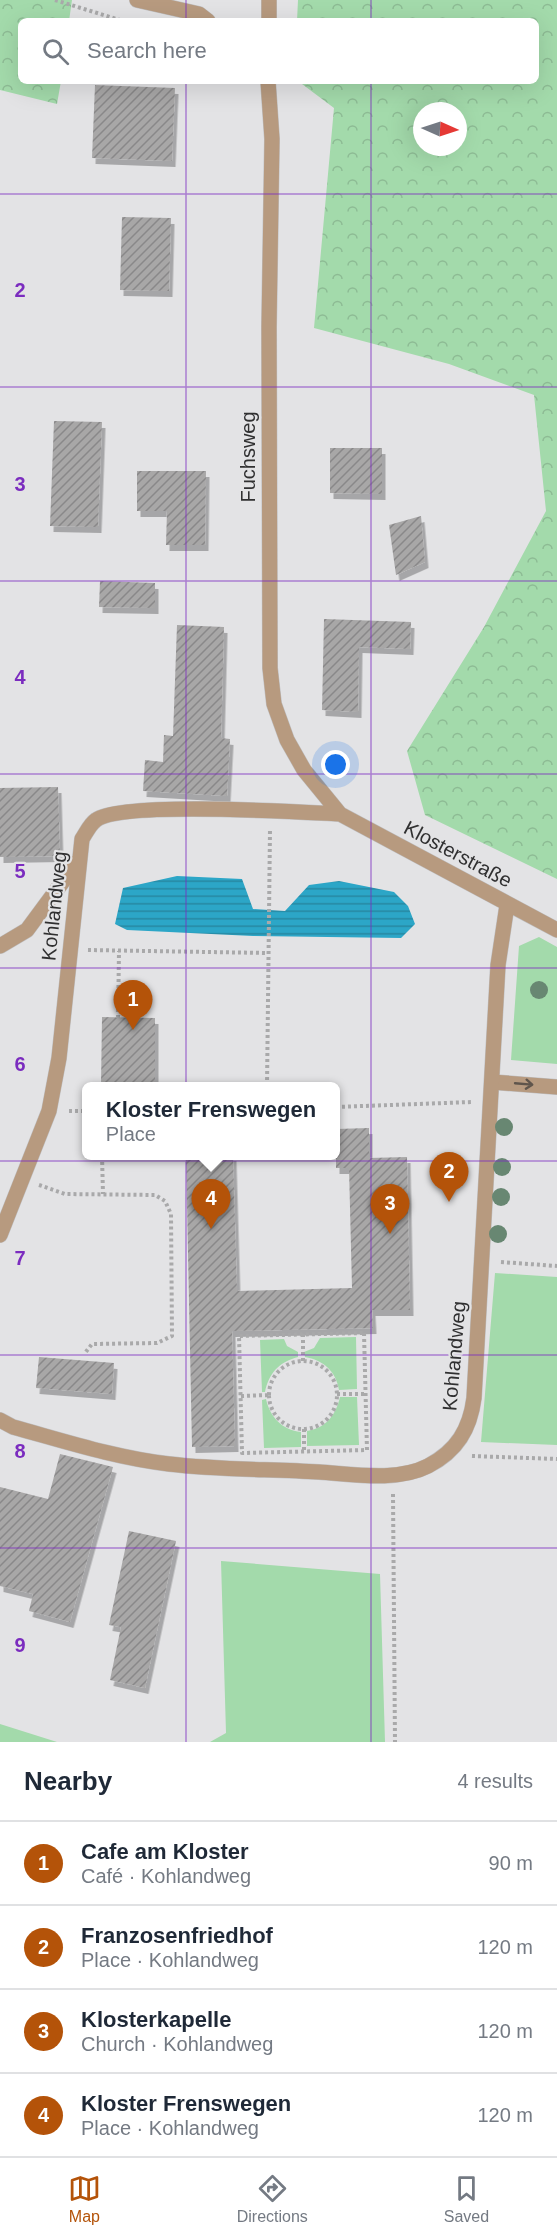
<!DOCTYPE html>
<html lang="en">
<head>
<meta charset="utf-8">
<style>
  body { margin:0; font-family:Arial,sans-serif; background:#f6f6f7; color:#1f2937 }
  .compass { position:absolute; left:413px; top:102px; width:54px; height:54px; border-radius:50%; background:#fff; box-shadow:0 6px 24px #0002; rotate:93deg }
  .you { position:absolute; left:336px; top:765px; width:21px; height:21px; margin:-15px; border:4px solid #fff; border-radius:50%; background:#1a73e8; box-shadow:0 0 0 9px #1a73e833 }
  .badge { display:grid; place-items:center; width:39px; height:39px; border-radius:50%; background:#b45309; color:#fff; font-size:20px; font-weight:700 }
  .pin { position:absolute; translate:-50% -50px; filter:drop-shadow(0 2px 3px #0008) }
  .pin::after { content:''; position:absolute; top:32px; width:21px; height:18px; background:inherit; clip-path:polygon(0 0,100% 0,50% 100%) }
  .popup { position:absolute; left:82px; top:1082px; width:258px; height:78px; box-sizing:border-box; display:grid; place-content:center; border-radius:9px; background:#fff; filter:drop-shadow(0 2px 4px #0005); font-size:20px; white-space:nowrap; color:#747a83 }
  .popup b { font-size:22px; color:#1f2937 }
  .popup::after { content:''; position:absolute; left:50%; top:100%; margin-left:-12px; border:12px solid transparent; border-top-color:#fff }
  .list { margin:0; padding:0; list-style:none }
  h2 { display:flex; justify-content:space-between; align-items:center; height:78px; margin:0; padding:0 24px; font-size:26px }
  h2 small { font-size:20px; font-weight:400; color:#747a83 }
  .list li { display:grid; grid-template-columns:39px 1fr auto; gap:18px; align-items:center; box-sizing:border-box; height:84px; padding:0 24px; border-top:2px solid #e0e1e3 }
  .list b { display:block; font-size:22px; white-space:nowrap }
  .list p { margin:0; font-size:20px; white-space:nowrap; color:#747a83 }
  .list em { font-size:20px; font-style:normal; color:#747a83 }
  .icon { flex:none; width:33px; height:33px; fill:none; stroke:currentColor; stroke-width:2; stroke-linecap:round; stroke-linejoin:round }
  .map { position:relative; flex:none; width:557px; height:1742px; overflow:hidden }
  .search { position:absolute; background:#fff; box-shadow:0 6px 24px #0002; left:18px; right:18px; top:18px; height:66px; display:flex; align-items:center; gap:15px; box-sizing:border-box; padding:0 21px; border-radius:9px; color:#747a83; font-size:22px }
  .sheet { height:414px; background:#fff }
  nav { display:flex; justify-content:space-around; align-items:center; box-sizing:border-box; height:84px; border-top:2px solid #e0e1e3; background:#fff; font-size:16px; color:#747a83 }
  nav a { display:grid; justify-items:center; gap:3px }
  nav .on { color:#b45309 }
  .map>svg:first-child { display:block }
  .green { fill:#a3daab }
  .forest { fill:url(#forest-crowns); fill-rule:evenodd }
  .water { fill:url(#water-rules) }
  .building { fill:url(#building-hatch); filter:url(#shadow) }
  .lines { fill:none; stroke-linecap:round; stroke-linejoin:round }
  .service-casing { stroke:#bfbfc1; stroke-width:16 }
  .minor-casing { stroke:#bfbfc1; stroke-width:16 }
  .path { stroke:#a9a9aa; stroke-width:4; stroke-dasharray:3 3; stroke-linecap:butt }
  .service { stroke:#b79a7f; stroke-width:15 }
  .minor { stroke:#b79a7f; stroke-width:15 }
  .tree { fill:#688772 }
  .oneway { stroke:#5f554c }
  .grid { fill:none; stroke:#7b2cbf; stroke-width:1.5; stroke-opacity:0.55 }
  .labels { text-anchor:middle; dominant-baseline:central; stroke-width:4.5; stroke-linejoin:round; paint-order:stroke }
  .street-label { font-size:20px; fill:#303031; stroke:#e3e3e5 }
  .grid-label { font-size:20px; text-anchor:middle; font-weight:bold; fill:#7b2cbf; stroke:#e3e3e5; stroke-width:4.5; stroke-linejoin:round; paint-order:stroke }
</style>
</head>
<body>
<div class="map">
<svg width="557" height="1742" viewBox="0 0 557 1742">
  <defs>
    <pattern id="forest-crowns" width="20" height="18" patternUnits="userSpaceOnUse" patternTransform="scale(1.5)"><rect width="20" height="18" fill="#a3daab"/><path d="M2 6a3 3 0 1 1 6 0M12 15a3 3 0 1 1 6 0" fill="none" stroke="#8dbb94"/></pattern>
    <pattern id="water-rules" width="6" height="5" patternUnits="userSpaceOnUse" patternTransform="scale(1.5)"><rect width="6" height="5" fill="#2ca6c7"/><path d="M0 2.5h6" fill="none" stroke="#2688a2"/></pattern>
    <pattern id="building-hatch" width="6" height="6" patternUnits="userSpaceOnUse" patternTransform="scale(1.5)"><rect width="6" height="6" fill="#a8a7a7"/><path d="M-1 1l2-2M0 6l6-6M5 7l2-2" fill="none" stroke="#898889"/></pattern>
    <filter id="shadow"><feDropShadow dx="3.5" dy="6" stdDeviation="0" flood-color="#0004"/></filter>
  </defs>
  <rect width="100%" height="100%" fill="#e3e3e5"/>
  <path class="green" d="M539,937L557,947V1064L511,1060L519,946Z
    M495,1273L557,1277V1445L481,1442Z
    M356,1337L357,1389L339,1390C336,1371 323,1360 305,1357L304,1352L314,1348L320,1338Z
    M284,1339L287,1346L298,1352V1357C279,1362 269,1373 265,1392H262L260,1340Z
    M340,1397H357L359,1445L307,1446V1431C326,1428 336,1415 340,1397Z
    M266,1399C270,1417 282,1430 301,1432V1447L264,1448L262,1400Z
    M221,1561L380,1574L385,1742H210L226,1733Z
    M0,1724L57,1742H0Z"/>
  <path class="forest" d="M0,0H72L69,21H21V81H61L57,104L0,90Z
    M298,0H557V879L425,815L407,751L484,627L546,511L534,395L449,364L314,328L334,108L298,81H536V21H297ZM422,111H458V147H422Z"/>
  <path class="water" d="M177,876L242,879L253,909L285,911L309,885L339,881L394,892L408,906L415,924L401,938L253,936L127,930L115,924L123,888Z"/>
  <path class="building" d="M95,85L175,88L172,161L92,158Z
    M122,217L171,218L169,291L120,290Z
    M54,421L102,422L98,527L50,526Z
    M330,448H382V494L330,493Z
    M137,471H206L205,545H166L167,511H137Z
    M421,516L425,562L396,575L389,525Z
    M100,581L155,583V608L99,607Z
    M324,619L411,622L410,649L359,647L358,712L322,710Z
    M177,625L224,627L221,738L230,739L227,796L143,791L145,760L163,762L164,735L173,736Z
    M58,787L60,856L0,857V788Z
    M102,1017L155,1018V1085H101Z
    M369,1128V1158L407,1157L410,1310H372L373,1328L232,1331L235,1446L192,1447L186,1155H233L237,1291L352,1288L349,1168H336V1129Z
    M39,1357L114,1363L112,1394L36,1388Z
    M60,1454L113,1467L70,1622L29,1611L33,1594L0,1586V1487L48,1499Z
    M129,1531L176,1541L145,1688L110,1680L121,1627L109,1625Z"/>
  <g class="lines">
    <defs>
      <path id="service" d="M492,1082L557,1087"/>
      <path id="minor" d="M137,0L199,14L208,21
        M269,21V0
        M268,81L272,139L269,327L270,668L274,704L287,740L304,770L340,814L557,930
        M0,946L27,930L78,861
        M0,1235L49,1111L59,1058L82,839C86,833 90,824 96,820C122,801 299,812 340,814
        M0,1420L13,1427C64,1441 116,1458 169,1464C219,1470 269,1469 319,1472C352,1474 397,1482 428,1466C457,1451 470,1429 474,1398L498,965L507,905"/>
    </defs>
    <use href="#service" class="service-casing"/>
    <use href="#minor" class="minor-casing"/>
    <path class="path" d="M55,0L123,21
      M88,950L268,953
      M118,1018L119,951
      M267,1086L270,830
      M336,1107L472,1102
      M69,1111H86
      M102,1156L103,1194
      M39,1185L65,1194L155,1195L165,1201L171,1214L172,1336L157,1343L92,1344L85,1353
      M501,1262L557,1266
      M364,1333L367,1450L242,1453L239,1336Z
      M303,1361V1334
      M269 1395a34 34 0 1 1 68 0a34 34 0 1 1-68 0Z
      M337,1394H365
      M241,1396L269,1395
      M304,1429V1452
      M472,1456L557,1459
      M393,1494L395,1742"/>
    <use href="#service" class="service"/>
    <use href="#minor" class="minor"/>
  </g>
  <g class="tree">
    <circle cx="539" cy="990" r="9"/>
    <circle cx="504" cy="1127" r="9"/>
    <circle cx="502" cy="1167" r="9"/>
    <circle cx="501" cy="1197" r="9"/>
    <circle cx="498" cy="1234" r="9"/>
  </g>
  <defs><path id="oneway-shaft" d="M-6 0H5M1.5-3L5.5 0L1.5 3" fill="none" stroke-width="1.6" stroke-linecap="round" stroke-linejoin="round" transform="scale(1.5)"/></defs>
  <use class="oneway" href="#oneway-shaft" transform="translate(524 1084) rotate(5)"/>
  <path class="grid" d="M186,0V21M371,0V21M186,81V1742M371,81V1742M0,194H557M0,387H557M0,581H557M0,774H557M0,968H557M0,1161H557M0,1355H557M0,1548H557"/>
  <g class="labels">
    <g class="street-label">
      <text transform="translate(248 457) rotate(-90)">Fuchsweg</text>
      <text transform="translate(458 854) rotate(28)">Klosterstraße</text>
      <text transform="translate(54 906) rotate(-84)">Kohlandweg</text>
      <text transform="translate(454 1356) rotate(-85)">Kohlandweg</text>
    </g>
  </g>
  <g class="grid-label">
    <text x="20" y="297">2</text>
    <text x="20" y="491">3</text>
    <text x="20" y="684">4</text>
    <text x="20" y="878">5</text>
    <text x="20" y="1071">6</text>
    <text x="20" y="1265">7</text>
    <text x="20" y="1458">8</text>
    <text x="20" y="1652">9</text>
  </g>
</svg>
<svg class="compass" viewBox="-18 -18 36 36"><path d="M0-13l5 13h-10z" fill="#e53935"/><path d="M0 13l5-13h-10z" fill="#747a83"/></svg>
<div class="you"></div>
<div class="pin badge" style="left:133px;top:1030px">1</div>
<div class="pin badge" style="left:449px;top:1202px">2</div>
<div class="pin badge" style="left:390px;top:1234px">3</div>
<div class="pin badge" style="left:211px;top:1229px">4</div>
<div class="popup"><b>Kloster Frenswegen</b>Place</div>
<div class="search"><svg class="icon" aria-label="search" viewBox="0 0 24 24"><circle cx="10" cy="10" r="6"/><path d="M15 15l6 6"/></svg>Search here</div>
</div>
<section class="sheet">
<h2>Nearby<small>4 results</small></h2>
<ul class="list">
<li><span class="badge">1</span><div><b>Cafe am Kloster</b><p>Café · Kohlandweg</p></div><em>90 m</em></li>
<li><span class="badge">2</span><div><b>Franzosenfriedhof</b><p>Place · Kohlandweg</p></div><em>120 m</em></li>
<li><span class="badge">3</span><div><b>Klosterkapelle</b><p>Church · Kohlandweg</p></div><em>120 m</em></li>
<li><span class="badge">4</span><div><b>Kloster Frenswegen</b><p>Place · Kohlandweg</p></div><em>120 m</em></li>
</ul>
</section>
<nav>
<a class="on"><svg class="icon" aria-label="map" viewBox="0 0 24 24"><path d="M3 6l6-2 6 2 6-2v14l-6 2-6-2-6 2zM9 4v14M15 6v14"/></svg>Map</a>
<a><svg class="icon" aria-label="directions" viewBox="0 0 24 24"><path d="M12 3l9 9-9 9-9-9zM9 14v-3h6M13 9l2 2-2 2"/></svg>Directions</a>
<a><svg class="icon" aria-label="saved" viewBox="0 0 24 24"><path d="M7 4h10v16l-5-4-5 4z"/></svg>Saved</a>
</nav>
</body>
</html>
